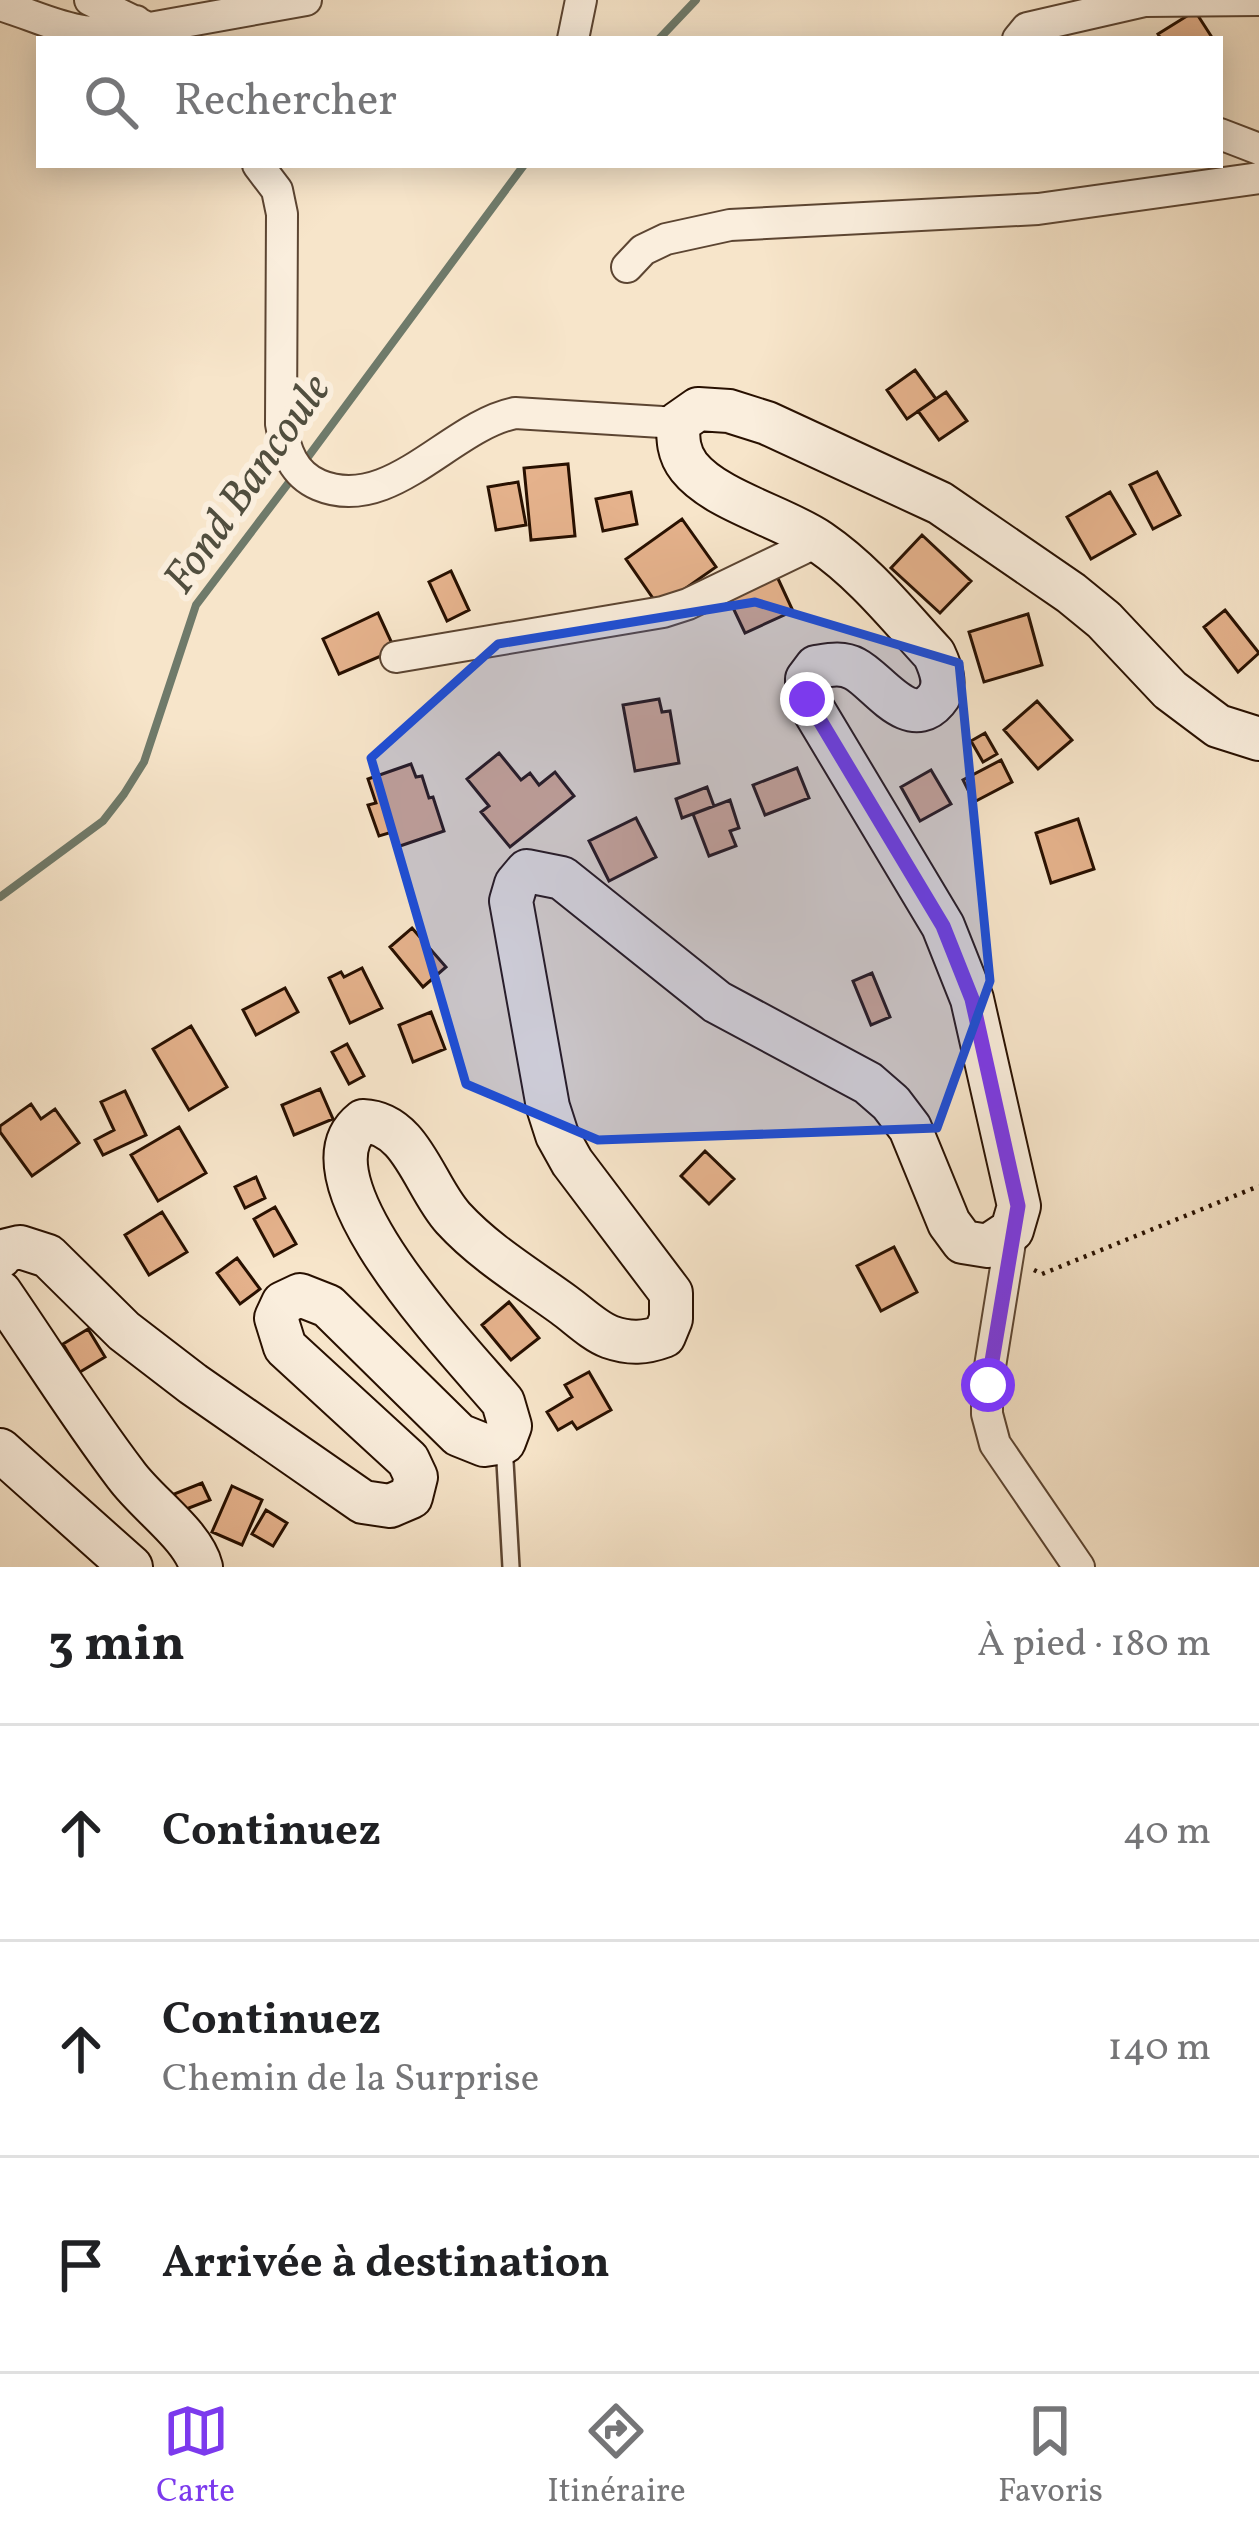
<!DOCTYPE html>
<html lang="fr">
<head>
<meta charset="utf-8">
<style>
  body { margin:0; font-family:Vollkorn,serif; background:#f2f2f2; color:#202124 }
  .stop { position:absolute; width:36px; height:36px; margin:-27px; border:9px solid #7c3aed; border-radius:50%; background:#fff }
  .stop.end { background:#7c3aed; border-color:#fff; box-shadow:0 3px 12px #0008 }
  .list { margin:0; padding:0; list-style:none }
  h2 { display:flex; justify-content:space-between; align-items:center; height:156px; margin:0; padding:0 48px; font-size:51px }
  h2 small { font-size:39px; font-weight:400; color:#757577 }
  .list li { display:grid; grid-template-columns:78px 1fr auto; gap:36px; align-items:center; box-sizing:border-box; height:216px; padding:0 48px; border-top:3px solid #e0e0e0 }
  .list b { display:block; font-size:45px; white-space:nowrap }
  .list p { margin:0; font-size:39px; white-space:nowrap; color:#757577 }
  .list em { font-size:39px; font-style:normal; color:#757577 }
  .icon { flex:none; width:66px; height:66px; fill:none; stroke:currentColor; stroke-width:2; stroke-linecap:round; stroke-linejoin:round }
  .map { position:relative; flex:none; width:1259px; height:1567px; overflow:hidden }
  .search { position:absolute; background:#fff; box-shadow:0 6px 30px #0003; left:36px; right:36px; top:36px; height:132px; display:flex; align-items:center; gap:30px; box-sizing:border-box; padding:0 42px; border-radius:0px; color:#757577; font-size:45px }
  .sheet { height:804px; background:#fff }
  nav { display:flex; justify-content:space-around; align-items:center; box-sizing:border-box; height:168px; border-top:3px solid #e0e0e0; background:#fff; font-size:33px; color:#757577 }
  nav a { display:grid; justify-items:center; gap:6px }
  nav .on { color:#7c3aed }
  .map>svg:first-child { display:block }
  .lines { fill:none; stroke-linecap:round; stroke-linejoin:round }
  .stream { stroke:#6f7a6a; stroke-width:8 }
  .building { fill:#e5b28c; stroke:#281000; stroke-width:3 }
  .service-casing { stroke:#5c4532; stroke-width:20 }
  .minor-casing { stroke:#5c4532; stroke-width:34 }
  .secondary-casing { stroke:#281000; stroke-width:46 }
  .path { stroke:#281000; stroke-width:4.5; stroke-dasharray:3 6; stroke-linecap:butt }
  .service { stroke:#faeedd; stroke-width:15 }
  .minor { stroke:#faeedd; stroke-width:30 }
  .secondary { stroke:#faeedd; stroke-width:42 }
  .route { stroke:#7c3aed; stroke-width:15 }
  .marked { fill:#1d4ed8; fill-opacity:0.2; stroke:#1d4ed8; stroke-width:9; stroke-linejoin:round }
  .labels { text-anchor:middle; dominant-baseline:central; stroke-width:12; stroke-linejoin:round; paint-order:stroke }
  .water-label { font-size:45px; font-style:italic; fill:#514e3e; stroke:#faeedd }
</style>
</head>
<body>
<div class="map">
<svg width="1259" height="1567" viewBox="0 0 1259 1567">
  <rect width="100%" height="100%" fill="#f7e5ca"/>
  <filter id="stains"><feTurbulence type="fractalNoise" baseFrequency=".00167" numOctaves="4"/><feColorMatrix values="0 0 0 0 .2 0 0 0 0 .09 0 0 0 0 .02 0 0 0 .5 -.17"/></filter>
  <radialGradient id="worn" r=".72"><stop offset=".6" stop-color="#630" stop-opacity="0"/><stop offset="1" stop-color="#630" stop-opacity=".3"/></radialGradient>
  <g class="lines">
    <path class="stream" d="M659,39L696,0
      M302,465L524,165
      M0,897L103,821L124,794L144,762L196,605L293,477"/>
  </g>
  <path class="building" d="M1195,11L1213,39H1161L1158,34Z
    M915,370L936,399L907,419L887,390Z
    M946,392L967,421L939,440L918,411Z
    M568,464L575,536L531,540L524,468Z
    M1157,472L1180,515L1153,529L1130,485Z
    M518,482L526,525L496,530L488,487Z
    M631,492L637,524L603,531L596,499Z
    M1110,492L1135,534L1091,559L1067,517Z
    M682,519L716,567L659,607L626,559Z
    M922,535L971,581L940,613L891,568Z
    M774,570L793,611L745,633L726,593Z
    M451,571L469,610L447,621L429,582Z
    M1225,610L1259,653L1238,672L1204,627Z
    M378,613L395,650L339,674L323,639Z
    M1028,614L1042,665L984,682L969,632Z
    M659,699L662,712L670,711L679,763L635,771L623,705Z
    M1037,701L1072,740L1038,769L1004,730Z
    M985,733L997,754L983,762L971,741Z
    M499,753L521,780L530,773L539,785L555,772L574,796L510,847L481,812L489,806L467,779Z
    M1001,760L1012,782L974,802L963,780Z
    M411,764L416,777L422,776L429,798L433,797L444,831L397,847L392,832L379,836L368,805L376,803L368,779Z
    M797,768L809,798L765,815L753,785Z
    M931,770L951,804L920,821L901,787Z
    M707,787L714,806L682,818L676,799Z
    M730,800L739,828L730,831L736,846L709,856L693,814Z
    M636,818L656,857L609,881L589,841Z
    M1078,819L1094,869L1051,883L1036,833Z
    M412,928L446,967L423,987L390,947Z
    M362,968L382,1008L350,1023L329,978L341,972L344,977Z
    M872,973L890,1017L871,1025L853,981Z
    M285,988L298,1012L256,1035L243,1010Z
    M431,1012L445,1049L413,1062L399,1025Z
    M191,1026L227,1087L189,1110L153,1049Z
    M347,1044L364,1076L349,1084L332,1052Z
    M320,1089L333,1119L294,1135L282,1105Z
    M125,1091L146,1135L103,1155L95,1140L114,1130L101,1102Z
    M31,1104L41,1119L55,1109L79,1143L32,1176L0,1132V1126Z
    M179,1127L206,1173L158,1201L131,1155Z
    M705,1151L734,1179L709,1204L681,1176Z
    M256,1177L265,1198L245,1208L235,1187Z
    M275,1207L296,1244L274,1256L254,1219Z
    M162,1212L187,1252L149,1275L125,1235Z
    M894,1247L917,1292L881,1311L857,1266Z
    M237,1258L260,1289L240,1304L217,1273Z
    M509,1302L539,1338L511,1360L482,1325Z
    M88,1329L105,1357L80,1372L63,1344Z
    M589,1372L611,1410L577,1429L572,1422L558,1430L547,1412L572,1397L565,1385Z
    M202,1483L210,1500L181,1511L174,1494Z
    M232,1486L262,1500L242,1545L212,1532Z
    M266,1510L287,1523L273,1546L252,1534Z"/>
  <g class="lines">
    <defs>
      <path id="service" d="M504,1444L511,1567"/>
      <path id="minor" d="M90,0L146,27
        M0,5C45,18 92,48 136,21
        M150,28L306,0
        M573,39L581,0
        M1018,39L1027,28L1145,1L1259,0
        M1220,134L1259,149
        M258,165L277,190L282,214L281,424C285,450 293,474 319,485C390,515 450,426 515,413L678,423
        M627,267L643,250L666,239L730,225L1038,209L1259,178
        M396,657L663,612L688,604L819,541
        M1012,1230L987,1385V1414L995,1444L1079,1567"/>
      <path id="secondary" d="M0,1257L3,1251L20,1247L48,1256L124,1331L193,1384L363,1502L390,1506L411,1497L416,1477L408,1460L285,1347L276,1318L283,1303L300,1295L328,1306L459,1435L484,1445L504,1442L510,1426L503,1402C464,1355 291,1178 363,1121C412,1123 424,1186 453,1218C485,1253 527,1278 564,1305C578,1315 594,1331 610,1337C630,1344 645,1343 664,1336L671,1319V1293L572,1162L557,1135L548,1107L511,901L516,884L527,871L562,878L717,1002L868,1083L891,1103L910,1128L949,1223L963,1242L988,1246L1012,1230L1019,1206L972,999L943,926L807,699V679L816,667C829,665 842,662 855,669C877,680 909,732 936,700C948,686 941,669 934,654C898,615 864,572 820,542C784,517 716,501 689,467C678,453 678,439 678,423L698,409L729,411L767,423L940,503L1071,593L1104,620L1170,690L1218,726L1259,739
        M0,1292C42,1353 81,1416 126,1475C147,1504 193,1535 201,1567
        M0,1450L131,1567"/>
    </defs>
    <use href="#service" class="service-casing"/>
    <use href="#minor" class="minor-casing"/>
    <use href="#secondary" class="secondary-casing"/>
    <path class="path" d="M1034,1270L1042,1274L1259,1186"/>
    <use href="#service" class="service"/>
    <use href="#minor" class="minor"/>
    <use href="#secondary" class="secondary"/>
  </g>
  <g class="lines">
    <path class="route" d="M807,699L943,926L972,999L1018,1206L988,1385"/>
  </g>
  <path class="marked" d="M755,602L959,663L990,981L937,1128L598,1140L466,1084L371,758L498,644Z"/>
  <g class="labels">
    <g class="water-label">
      <text transform="translate(249 485) rotate(-55)">Fond Bancoule</text>
    </g>
  </g>
  <rect width="100%" height="100%" filter="url(#stains)"/>
  <rect width="100%" height="100%" fill="url(#worn)"/>
</svg>
<div class="stop" style="left:988px;top:1385px"></div>
<div class="stop end" style="left:807px;top:699px"></div>
<div class="search"><svg class="icon" aria-label="search" viewBox="0 0 24 24"><circle cx="10" cy="10" r="6"/><path d="M15 15l6 6"/></svg>Rechercher</div>
</div>
<section class="sheet">
<h2>3 min<small>À pied · 180 m</small></h2>
<ul class="list">
<li><svg class="icon" aria-label="ahead" viewBox="0 0 24 24"><path d="M12 20V5M6 11l6-6 6 6"/></svg><div><b>Continuez</b></div><em>40 m</em></li>
<li><svg class="icon" aria-label="ahead" viewBox="0 0 24 24"><path d="M12 20V5M6 11l6-6 6 6"/></svg><div><b>Continuez</b><p>Chemin de la Surprise</p></div><em>140 m</em></li>
<li><svg class="icon" aria-label="arrive" viewBox="0 0 24 24"><path d="M6 21V4h12l-3 4 3 4H6"/></svg><div><b>Arrivée à destination</b></div></li>
</ul>
</section>
<nav>
<a class="on"><svg class="icon" aria-label="map" viewBox="0 0 24 24"><path d="M3 6l6-2 6 2 6-2v14l-6 2-6-2-6 2zM9 4v14M15 6v14"/></svg>Carte</a>
<a><svg class="icon" aria-label="directions" viewBox="0 0 24 24"><path d="M12 3l9 9-9 9-9-9zM9 14v-3h6M13 9l2 2-2 2"/></svg>Itinéraire</a>
<a><svg class="icon" aria-label="saved" viewBox="0 0 24 24"><path d="M7 4h10v16l-5-4-5 4z"/></svg>Favoris</a>
</nav>
</body>
</html>
